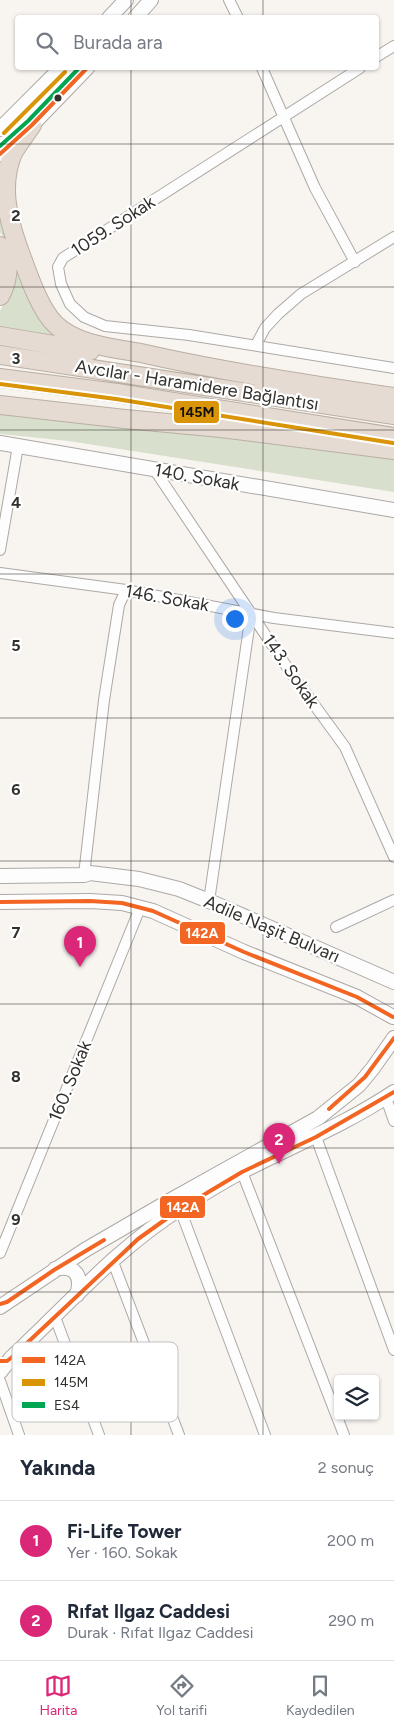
<!DOCTYPE html>
<html lang="tr">
<head>
<meta charset="utf-8">
<style>
  body { margin:0; font-family:Figtree,sans-serif; background:#f6f6f7; color:#1f2937 }
  .controls { position:absolute; right:15px; bottom:15px; display:grid; overflow:hidden; border-radius:5px; box-shadow:0 1px 4px #0004 }
  .controls button { width:45px; height:45px; display:grid; place-items:center; padding:0; border:0; border-bottom:1px solid #e0e1e3; background:#fff; color:#1f2937; font:25px sans-serif }
  .you { position:absolute; left:234px; top:618px; width:18px; height:18px; margin:-12px; border:4px solid #fff; border-radius:50%; background:#1a73e8; box-shadow:0 0 0 8px #1a73e833 }
  .badge { display:grid; place-items:center; width:32px; height:32px; border-radius:50%; background:#db2777; color:#fff; font-size:16px; font-weight:700 }
  .pin { position:absolute; translate:-50% -41px; filter:drop-shadow(0 1px 2px #0008) }
  .pin::after { content:''; position:absolute; top:26px; width:18px; height:15px; background:inherit; clip-path:polygon(0 0,100% 0,50% 100%) }
  .list { margin:0; padding:0; list-style:none }
  h2 { display:flex; justify-content:space-between; align-items:center; height:65px; margin:0; padding:0 20px; font-size:21px }
  h2 small { font-size:16px; font-weight:400; color:#747a83 }
  .list li { display:grid; grid-template-columns:32px 1fr auto; gap:15px; align-items:center; box-sizing:border-box; height:80px; padding:0 20px; border-top:1px solid #e0e1e3 }
  .list b { display:block; font-size:19px; white-space:nowrap }
  .list p { margin:0; font-size:16px; white-space:nowrap; color:#747a83 }
  .list em { font-size:16px; font-style:normal; color:#747a83 }
  .icon { flex:none; width:28px; height:28px; fill:none; stroke:currentColor; stroke-width:2; stroke-linecap:round; stroke-linejoin:round }
  .map { position:relative; flex:none; width:394px; height:1435px; overflow:hidden }
  .search { position:absolute; background:#fff; box-shadow:0 1px 4px #0004; left:15px; right:15px; top:15px; height:55px; display:flex; align-items:center; gap:12px; box-sizing:border-box; padding:0 18px; border-radius:5px; color:#747a83; font-size:19px }
  .sheet { height:225px; background:#fff }
  nav { display:flex; justify-content:space-around; align-items:center; box-sizing:border-box; height:70px; border-top:1px solid #e0e1e3; background:#fff; font-size:14px; color:#747a83 }
  nav a { display:grid; justify-items:center; gap:2px }
  nav .on { color:#db2777 }
  .map>svg:first-child { display:block }
  .green { fill:#d8dfcd }
  .lines { fill:none; stroke-linecap:round; stroke-linejoin:round }
  .street-casing { stroke:#aca9a6; stroke-width:12 }
  .secondary-casing { stroke:#aca9a6; stroke-width:16 }
  .highway-casing { stroke:#baafa4; stroke-width:20 }
  .street { stroke:#fefdfd; stroke-width:10 }
  .secondary { stroke:#fefdfd; stroke-width:14 }
  .highway { stroke:#e5dbd2; stroke-width:18 }
  .bus-1-casing { stroke:#fff; stroke-width:8 }
  .bus-2-casing { stroke:#fff; stroke-width:8 }
  .bus-3-casing { stroke:#fff; stroke-width:8 }
  .bus-1 { stroke:#f26522; stroke-width:4 }
  .bus-2 { stroke:#da9407; stroke-width:4 }
  .bus-3 { stroke:#00a651; stroke-width:4 }
  .grid { fill:none; stroke:#33312e; stroke-width:1; stroke-opacity:0.55 }
  .bus-dot { fill:#33312e; stroke:#fff; stroke-width:2 }
  .labels { text-anchor:middle; dominant-baseline:central; stroke-width:4.5; stroke-linejoin:round; paint-order:stroke }
  .street-label { font-size:18px; fill:#33312e; stroke:#fff }
  .key { fill:#fff; stroke:#c2c1c0; stroke-width:1 }
  .key-label { font-size:14px; fill:#33312e }
  .grid-label { font-size:16px; text-anchor:middle; font-weight:bold; fill:#33312e; stroke:#fff; stroke-width:4.5; stroke-linejoin:round; paint-order:stroke }
  .line-badge { stroke:#fff; stroke-width:2 }
  .badge-label { font-size:14px; text-anchor:middle; font-weight:bold; fill:#fff }
  .pale-badge-label { font-size:14px; text-anchor:middle; font-weight:bold; fill:#111 }
</style>
</head>
<body>
<div class="map">
<svg width="394" height="1435" viewBox="0 0 394 1435">
  <rect width="100%" height="100%" fill="#f8f4f0"/>
  <path class="green" d="M0,206L68,341L0,331V311L14,285L15,274L7,243L0,232Z
    M0,411L394,458V492L69,441L0,434Z"/>
  <g class="lines">
    <defs>
      <path id="street" d="M229,0L238,18
        M376,57L394,46
        M262,68L315,188L355,262
        M360,68L63,258L58,267L61,284L70,304L84,317L105,326L189,335L394,368
        M256,345L265,328L278,314L301,294L394,237
        M154,469L291,673L345,747L394,857
        M0,550L18,446
        M0,573L126,590L274,618L394,633
        M84,875L104,700L119,605L126,590
        M209,901L251,614
        M336,927L394,900
        M386,1098L394,1121
        M316,1137L394,1350
        M242,1172L344,1435
        M180,1209L265,1435
        M0,1253L140,908
        M113,1262L179,1435
        M55,1317L99,1435
        M0,1381L19,1435"/>
      <path id="secondary" d="M109,18L126,0
        M135,18L151,0
        M0,129L61,68
        M0,154L32,125L87,68
        M0,443L394,510
        M0,876L84,875L90,873L139,879L179,889L209,901L394,982
        M0,902L90,901L122,903L153,911L244,952L357,997L393,1017
        M55,1269C75,1264 83,1276 77,1295
        M0,1307L85,1250L171,1200L318,1118L359,1085L373,1068L394,1038
        M0,1372L11,1358C66,1307 117,1248 181,1208C201,1195 222,1182 243,1171C294,1145 346,1124 394,1092"/>
      <path id="highway" d="M32,125C26,134 19,143 13,153C0,184 7,216 18,247C26,268 39,310 56,325C77,345 113,348 141,353C224,372 309,385 394,397
        M0,246C2,250 6,255 7,260C9,271 6,286 0,296
        M0,336L90,351
        M0,355L394,415
        M0,378L117,393L394,437
        M0,405L125,419L221,428L394,450"/>
    </defs>
    <use href="#street" class="street-casing"/>
    <use href="#secondary" class="secondary-casing"/>
    <use href="#highway" class="highway-casing"/>
    <use href="#street" class="street"/>
    <use href="#secondary" class="secondary"/>
    <use href="#highway" class="highway"/>
    <defs>
      <path id="bus-1" d="M0,154L32,125L87,68
        M0,902L90,901L122,903L153,911L244,952L357,997L393,1017
        M329,1109L365,1077L394,1038
        M0,1304L7,1302L54,1270L104,1240
        M0,1361H7L11,1358L138,1239L180,1209L242,1172L316,1137L394,1092"/>
      <path id="bus-2" d="M4,133L65,72
        M0,384L116,399L393,443"/>
      <path id="bus-3" d="M0,146L28,121L79,68"/>
    </defs>
    <use href="#bus-1" class="bus-1-casing"/>
    <use href="#bus-2" class="bus-2-casing"/>
    <use href="#bus-3" class="bus-3-casing"/>
    <use href="#bus-1" class="bus-1"/>
    <use href="#bus-2" class="bus-2"/>
    <use href="#bus-3" class="bus-3"/>
  </g>
  <path class="grid" d="M131,0V18M263,0V18M131,68V1435M263,68V1435M0,144H394M0,287H394M0,430H394M0,574H394M0,718H394M0,861H394M0,1004H394M0,1148H394M0,1292H394"/>
  <circle class="bus-dot" cx="58" cy="98" r="4.5"/>
  <g class="labels">
    <g class="street-label">
      <text transform="translate(113 226) rotate(-33)">1059. Sokak</text>
      <text transform="translate(197 385) rotate(9)">Avcılar - Haramidere Bağlantısı</text>
      <text transform="translate(197 477) rotate(10)">140. Sokak</text>
      <text transform="translate(167 598) rotate(10)">146. Sokak</text>
      <text transform="translate(291 671) rotate(55)">143. Sokak</text>
      <text transform="translate(272 929) rotate(23)">Adile Naşit Bulvarı</text>
      <text transform="translate(70 1081) rotate(-68)">160. Sokak</text>
    </g>
  </g>
  <rect x="12" y="1342" width="166" height="80" rx="8" class="key"/>
  <rect x="22" y="1357" width="23" height="6" fill="#f26522"/>
  <rect x="22" y="1379" width="23" height="7" fill="#da9407"/>
  <rect x="22" y="1402" width="23" height="6" fill="#00a651"/>
  <g class="key-label">
    <text x="54" y="1365">142A</text>
    <text x="54" y="1387">145M</text>
    <text x="54" y="1410">ES4</text>
  </g>
  <g class="grid-label">
    <text x="16" y="221">2</text>
    <text x="16" y="364">3</text>
    <text x="16" y="508">4</text>
    <text x="16" y="651">5</text>
    <text x="16" y="795">6</text>
    <text x="16" y="938">7</text>
    <text x="16" y="1082">8</text>
    <text x="16" y="1225">9</text>
  </g>
  <g class="line-badge">
    <rect x="173" y="400" width="47" height="24" rx="5" fill="#da9407"/>
    <rect x="179" y="921" width="47" height="24" rx="5" fill="#f26522"/>
    <rect x="159" y="1195" width="47" height="24" rx="5" fill="#f26522"/>
  </g>
  <g class="badge-label">
    <text x="202" y="938">142A</text>
    <text x="183" y="1212">142A</text>
  </g>
  <g class="pale-badge-label">
    <text x="197" y="417">145M</text>
  </g>
</svg>
<div class="controls">
<button><svg class="icon" aria-label="layers" viewBox="0 0 24 24"><path d="M12 4l9 5-9 5-9-5zM3 14l9 5 9-5"/></svg></button>
</div>
<div class="you"></div>
<div class="pin badge" style="left:80px;top:967px">1</div>
<div class="pin badge" style="left:279px;top:1164px">2</div>
<div class="search"><svg class="icon" aria-label="search" viewBox="0 0 24 24"><circle cx="10" cy="10" r="6"/><path d="M15 15l6 6"/></svg>Burada ara</div>
</div>
<section class="sheet">
<h2>Yakında<small>2 sonuç</small></h2>
<ul class="list">
<li><span class="badge">1</span><div><b>Fi-Life Tower</b><p>Yer · 160. Sokak</p></div><em>200 m</em></li>
<li><span class="badge">2</span><div><b>Rıfat Ilgaz Caddesi</b><p>Durak · Rıfat Ilgaz Caddesi</p></div><em>290 m</em></li>
</ul>
</section>
<nav>
<a class="on"><svg class="icon" aria-label="map" viewBox="0 0 24 24"><path d="M3 6l6-2 6 2 6-2v14l-6 2-6-2-6 2zM9 4v14M15 6v14"/></svg>Harita</a>
<a><svg class="icon" aria-label="directions" viewBox="0 0 24 24"><path d="M12 3l9 9-9 9-9-9zM9 14v-3h6M13 9l2 2-2 2"/></svg>Yol tarifi</a>
<a><svg class="icon" aria-label="saved" viewBox="0 0 24 24"><path d="M7 4h10v16l-5-4-5 4z"/></svg>Kaydedilen</a>
</nav>
</body>
</html>
